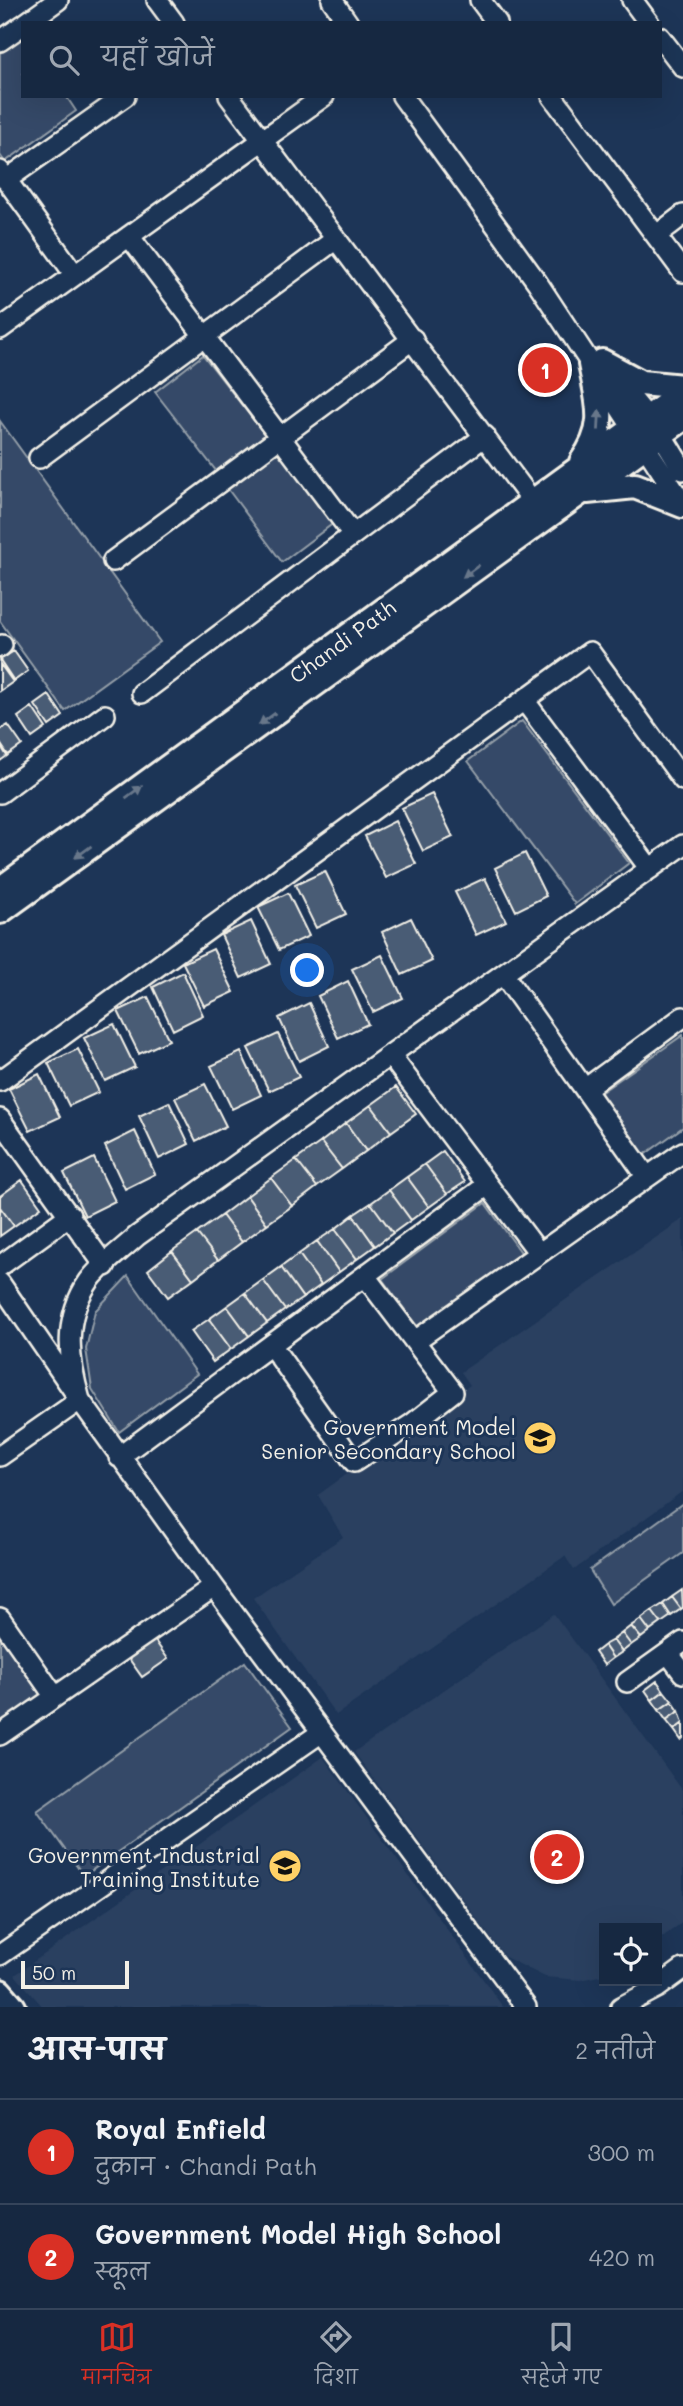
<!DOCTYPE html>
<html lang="hi">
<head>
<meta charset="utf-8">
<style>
  body { margin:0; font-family:Mali,"Playpen Sans Deva",sans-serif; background:#1f3048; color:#f1f3f6 }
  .controls { position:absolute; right:21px; bottom:21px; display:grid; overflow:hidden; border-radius:0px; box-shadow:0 7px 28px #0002 }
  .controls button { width:63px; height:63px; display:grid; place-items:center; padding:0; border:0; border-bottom:2px solid #35445a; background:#162841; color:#f1f3f6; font:35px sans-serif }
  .scale { position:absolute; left:21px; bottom:18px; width:108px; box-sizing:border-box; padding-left:7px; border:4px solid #f4f1e8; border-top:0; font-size:19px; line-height:24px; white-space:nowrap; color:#f4f1e8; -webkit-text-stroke:5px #1d3557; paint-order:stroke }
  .you { position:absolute; left:308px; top:971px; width:24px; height:24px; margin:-18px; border:5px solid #fff; border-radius:50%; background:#1a73e8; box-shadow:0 0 0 10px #1a73e833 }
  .badge { display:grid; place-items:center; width:46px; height:46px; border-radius:50%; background:#d93025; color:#fff; font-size:23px; font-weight:700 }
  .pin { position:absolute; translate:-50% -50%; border:4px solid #fff; box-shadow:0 2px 7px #0006 }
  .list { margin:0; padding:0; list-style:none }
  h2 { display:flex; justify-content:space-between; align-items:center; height:91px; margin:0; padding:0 28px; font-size:30px }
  h2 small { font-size:23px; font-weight:400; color:#9ea6b1 }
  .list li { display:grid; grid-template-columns:46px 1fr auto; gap:21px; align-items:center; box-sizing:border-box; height:105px; padding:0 28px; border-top:2px solid #35445a }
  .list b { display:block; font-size:26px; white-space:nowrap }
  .list p { margin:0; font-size:23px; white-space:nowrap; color:#9ea6b1 }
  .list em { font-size:23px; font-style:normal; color:#9ea6b1 }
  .icon { flex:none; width:38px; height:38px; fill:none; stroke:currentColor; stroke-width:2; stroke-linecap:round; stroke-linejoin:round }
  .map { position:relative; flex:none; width:683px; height:2007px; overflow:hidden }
  .search { position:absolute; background:#162841; box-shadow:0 7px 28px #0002; left:21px; right:21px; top:21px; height:77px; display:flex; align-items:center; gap:18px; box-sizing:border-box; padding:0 24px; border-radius:0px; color:#9ea6b1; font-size:26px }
  .sheet { height:301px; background:#162841 }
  nav { display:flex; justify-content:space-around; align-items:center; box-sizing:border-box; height:98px; border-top:2px solid #35445a; background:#162841; font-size:19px; color:#9ea6b1 }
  nav a { display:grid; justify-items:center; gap:4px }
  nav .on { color:#d93025 }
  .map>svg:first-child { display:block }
  .built { fill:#2a4060 }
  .green { fill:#354a67; stroke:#949ea8; stroke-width:2 }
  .building { fill:#485b74; stroke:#f4f1e8; stroke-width:2 }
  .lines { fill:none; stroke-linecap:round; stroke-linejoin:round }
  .minor-casing { stroke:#f4f1e8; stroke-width:24 }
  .major-casing { stroke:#f4f1e8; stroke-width:30 }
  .minor { stroke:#1d3557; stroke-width:19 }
  .major { stroke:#1d3557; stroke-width:24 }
  .oneway { fill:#68778a }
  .labels { text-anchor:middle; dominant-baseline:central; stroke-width:6; stroke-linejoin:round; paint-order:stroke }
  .street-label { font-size:21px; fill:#f4f1e8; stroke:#1d3557 }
  .poi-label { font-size:21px; fill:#f4f1e8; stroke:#1d3557; text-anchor:end }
</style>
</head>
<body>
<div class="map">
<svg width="683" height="2007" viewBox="0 0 683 2007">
  <rect width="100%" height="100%" fill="#1d3557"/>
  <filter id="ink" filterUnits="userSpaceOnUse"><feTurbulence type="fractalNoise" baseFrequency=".0143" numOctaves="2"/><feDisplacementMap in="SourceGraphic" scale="14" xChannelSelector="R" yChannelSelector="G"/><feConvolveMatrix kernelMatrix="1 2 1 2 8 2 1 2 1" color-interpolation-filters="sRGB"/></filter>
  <g filter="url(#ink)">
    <path class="built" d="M683,1219V1491L574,1570L565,1556L336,1715L253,1598L343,1537L318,1495L470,1385L461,1372Z
      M554,1614L683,1791V1922L657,1941V1928H604V1975L580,1980L545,1977L505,1957L354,1752Z
      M323,1757L503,2007H43L15,1975Z"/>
    <path class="green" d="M23,37V96H66L76,111L5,162L0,155V53Z
      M203,355L265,435L217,472L155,392Z
      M0,421L160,642L65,711L0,621Z
      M280,449L335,522L282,562L227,488Z
      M522,721L629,863L575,904L468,761Z
      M683,1035V1127L644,1155L600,1093Z
      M485,1203L523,1255L420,1330L382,1279Z
      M128,1276L197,1374L119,1432L92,1389L86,1349L95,1311Z
      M683,1503V1553L611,1604L590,1570Z
      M0,1635L42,1694L0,1724Z
      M245,1662L292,1727L84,1876L37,1811Z"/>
    <path class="building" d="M14,651L28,671L14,681L0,660Z
      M0,664L13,682L0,691Z
      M49,695L63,716L49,726L35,705Z
      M32,707L46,728L32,738L18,717Z
      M8,725L22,745L8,755L0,743V730Z
      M0,745L7,756L0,761Z
      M432,794L453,837L423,851L402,808Z
      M395,821L416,864L386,878L365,836Z
      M525,853L546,896L516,911L495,868Z
      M325,871L346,914L316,928L295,885Z
      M485,878L506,921L476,935L455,892Z
      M288,893L309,936L279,950L258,907Z
      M411,918L432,961L402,975L382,932Z
      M251,921L271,964L241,978L221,935Z
      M213,949L234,992L204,1006L183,963Z
      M382,955L403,998L373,1012L352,969Z
      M183,972L203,1015L173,1030L153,987Z
      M348,981L368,1024L338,1038L318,996Z
      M148,997L169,1040L139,1054L118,1011Z
      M309,1003L329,1046L299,1061L279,1018Z
      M114,1024L135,1067L105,1081L84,1038Z
      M278,1034L299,1077L269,1091L248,1048Z
      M78,1049L99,1092L69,1106L48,1063Z
      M241,1052L261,1095L232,1109L211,1066Z
      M39,1074L60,1117L30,1131L9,1089Z
      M205,1084L226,1126L196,1141L175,1098Z
      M396,1087L416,1114L391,1132L371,1105Z
      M169,1102L189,1144L159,1159L139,1116Z
      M371,1105L391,1132L366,1151L346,1123Z
      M346,1123L366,1151L342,1169L321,1142Z
      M135,1131L155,1174L125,1189L105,1146Z
      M321,1142L342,1169L317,1187L296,1160Z
      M443,1151L465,1182L447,1194L425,1164Z
      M94,1158L115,1201L85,1216L64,1173Z
      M296,1160L317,1187L292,1206L271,1178Z
      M425,1164L447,1194L429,1207L407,1177Z
      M407,1177L429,1207L411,1220L389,1190Z
      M271,1178L292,1206L267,1224L247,1196Z
      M22,1180L41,1207L14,1226L0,1207V1196Z
      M389,1190L411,1220L393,1233L371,1203Z
      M247,1196L267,1224L242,1242L222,1215Z
      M371,1203L393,1233L375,1246L353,1215Z
      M0,1207L14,1226L0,1236Z
      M222,1215L242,1242L218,1260L197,1233Z
      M353,1215L375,1246L357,1259L335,1229Z
      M335,1229L357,1259L339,1272L317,1241Z
      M197,1233L218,1260L193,1279L172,1251Z
      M317,1241L339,1272L321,1285L299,1254Z
      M172,1251L193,1279L168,1297L148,1270Z
      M299,1254L321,1285L303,1298L281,1267Z
      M281,1267L303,1298L285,1310L263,1280Z
      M263,1280L285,1310L267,1323L245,1293Z
      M245,1293L267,1323L249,1336L227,1306Z
      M227,1306L249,1336L231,1349L209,1319Z
      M209,1319L231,1349L213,1362L191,1331Z
      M682,1590L683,1608L681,1609L672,1597Z
      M672,1597L681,1609L671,1616L663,1604Z
      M663,1604L671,1616L661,1623L652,1611Z
      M652,1611L661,1623L650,1631L641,1619Z
      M641,1619L650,1631L641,1638L631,1626Z
      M631,1626L641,1638L631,1645L622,1633Z
      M622,1633L631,1645L622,1652L613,1640Z
      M153,1638L168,1659L142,1677L127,1656Z
      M613,1640L622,1652L613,1658L604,1645Z
      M604,1645L613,1658L604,1665L595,1652Z
      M657,1681L664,1691L652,1700L645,1690Z
      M664,1691L672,1701L659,1710L652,1700Z
      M672,1701L679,1711L666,1720L659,1710Z
      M679,1711L683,1723L674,1730L666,1720Z
      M683,1723V1738L681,1740L674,1730Z"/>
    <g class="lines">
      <defs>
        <path id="minor" d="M157,0L174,23
          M332,0L348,23
          M480,0L497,23
          M632,0L649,23
          M26,23L58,0
          M660,37L683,67
          M0,41L23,25
          M229,96L533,502
          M402,96L537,282L683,504
          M552,96L683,272
          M0,171L75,275
          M6,180L125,96
          M657,235L683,215
          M129,236L352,533
          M0,329L324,96
          M611,373L661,434L683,470
          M39,458L336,239
          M113,561L413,339
          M0,647L2,645
          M142,693L485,436
          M524,700L650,869
          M0,793L105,715
          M503,974L647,1177
          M390,1055L539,1253
          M0,1081L590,652L683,780
          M585,1089L683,1017
          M0,1119L105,1266
          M0,1266L70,1215
          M0,1283L80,1400L0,1456
          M415,1341L683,1152
          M271,1345L354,1462L412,1424L453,1392L365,1276
          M119,1457L486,1186
          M0,1618L55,1697
          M668,1653L683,1673
          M627,1682L683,1642
          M0,1735L214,1587
          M0,1955L322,1732
          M526,2007L214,1587L80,1400C68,1359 63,1318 89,1281C101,1264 122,1250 137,1236L683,845
          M621,2007L657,1988L683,1969"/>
        <path id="major" d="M602,362L641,383L683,387
          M582,462C608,426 599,405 591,364
          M587,491L635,486L683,505
          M0,890L683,393
          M0,911L683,418
          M0,1992L13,2007"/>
      </defs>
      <use href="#minor" class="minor-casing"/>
      <use href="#major" class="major-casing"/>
      <use href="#minor" class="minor"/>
      <use href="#major" class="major"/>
    </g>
    <defs><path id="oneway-solid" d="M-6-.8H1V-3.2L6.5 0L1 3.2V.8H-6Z" transform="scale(1.75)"/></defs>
    <g class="oneway">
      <use href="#oneway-solid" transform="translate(599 420) rotate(-87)"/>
      <use href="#oneway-solid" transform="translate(471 571) rotate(144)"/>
      <use href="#oneway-solid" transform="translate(267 719) rotate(144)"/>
      <use href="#oneway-solid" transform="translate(134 792) rotate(-36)"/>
      <use href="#oneway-solid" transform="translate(83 852) rotate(144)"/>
    </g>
  </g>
  <defs>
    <symbol id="school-disc" viewBox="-11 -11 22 22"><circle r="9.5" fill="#ffd166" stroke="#1d3557"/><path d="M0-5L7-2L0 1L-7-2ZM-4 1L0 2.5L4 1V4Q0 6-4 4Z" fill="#111"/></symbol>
    <symbol id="university-disc" viewBox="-11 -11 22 22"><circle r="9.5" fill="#ffd166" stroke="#1d3557"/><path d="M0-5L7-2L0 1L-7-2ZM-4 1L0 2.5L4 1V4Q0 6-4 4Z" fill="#111"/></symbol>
  </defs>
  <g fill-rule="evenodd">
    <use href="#school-disc" x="521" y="1419" width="38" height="38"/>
    <use href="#university-disc" x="266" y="1847" width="38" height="38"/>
  </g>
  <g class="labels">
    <g class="street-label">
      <text transform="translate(342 641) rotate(-36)">Chandi Path</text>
    </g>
    <g class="poi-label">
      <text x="516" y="1426">Government Model<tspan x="516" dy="24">Senior Secondary School</tspan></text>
      <text x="260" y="1854">Government Industrial<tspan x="260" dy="24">Training Institute</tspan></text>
    </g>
  </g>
</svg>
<div class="controls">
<button><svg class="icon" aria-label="locate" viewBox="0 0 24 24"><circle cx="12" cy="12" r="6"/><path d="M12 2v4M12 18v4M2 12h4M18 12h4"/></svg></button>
</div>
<div class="scale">50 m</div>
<div class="you"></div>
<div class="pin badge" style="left:545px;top:370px">1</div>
<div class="pin badge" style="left:557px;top:1857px">2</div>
<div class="search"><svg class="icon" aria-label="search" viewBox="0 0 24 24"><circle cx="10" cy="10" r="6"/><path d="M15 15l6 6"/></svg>यहाँ खोजें</div>
</div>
<section class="sheet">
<h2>आस-पास<small>2 नतीजे</small></h2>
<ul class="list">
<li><span class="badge">1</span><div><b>Royal Enfield</b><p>दुकान · Chandi Path</p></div><em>300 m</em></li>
<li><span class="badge">2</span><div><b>Government Model High School</b><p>स्कूल</p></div><em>420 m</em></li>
</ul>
</section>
<nav>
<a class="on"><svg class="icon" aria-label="map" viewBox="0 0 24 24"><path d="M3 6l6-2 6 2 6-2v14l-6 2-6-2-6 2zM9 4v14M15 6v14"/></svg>मानचित्र</a>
<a><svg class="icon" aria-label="directions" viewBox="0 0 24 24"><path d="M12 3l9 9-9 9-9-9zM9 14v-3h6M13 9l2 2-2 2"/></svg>दिशा</a>
<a><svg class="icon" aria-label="saved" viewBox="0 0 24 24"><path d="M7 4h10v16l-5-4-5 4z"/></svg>सहेजे गए</a>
</nav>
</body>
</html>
